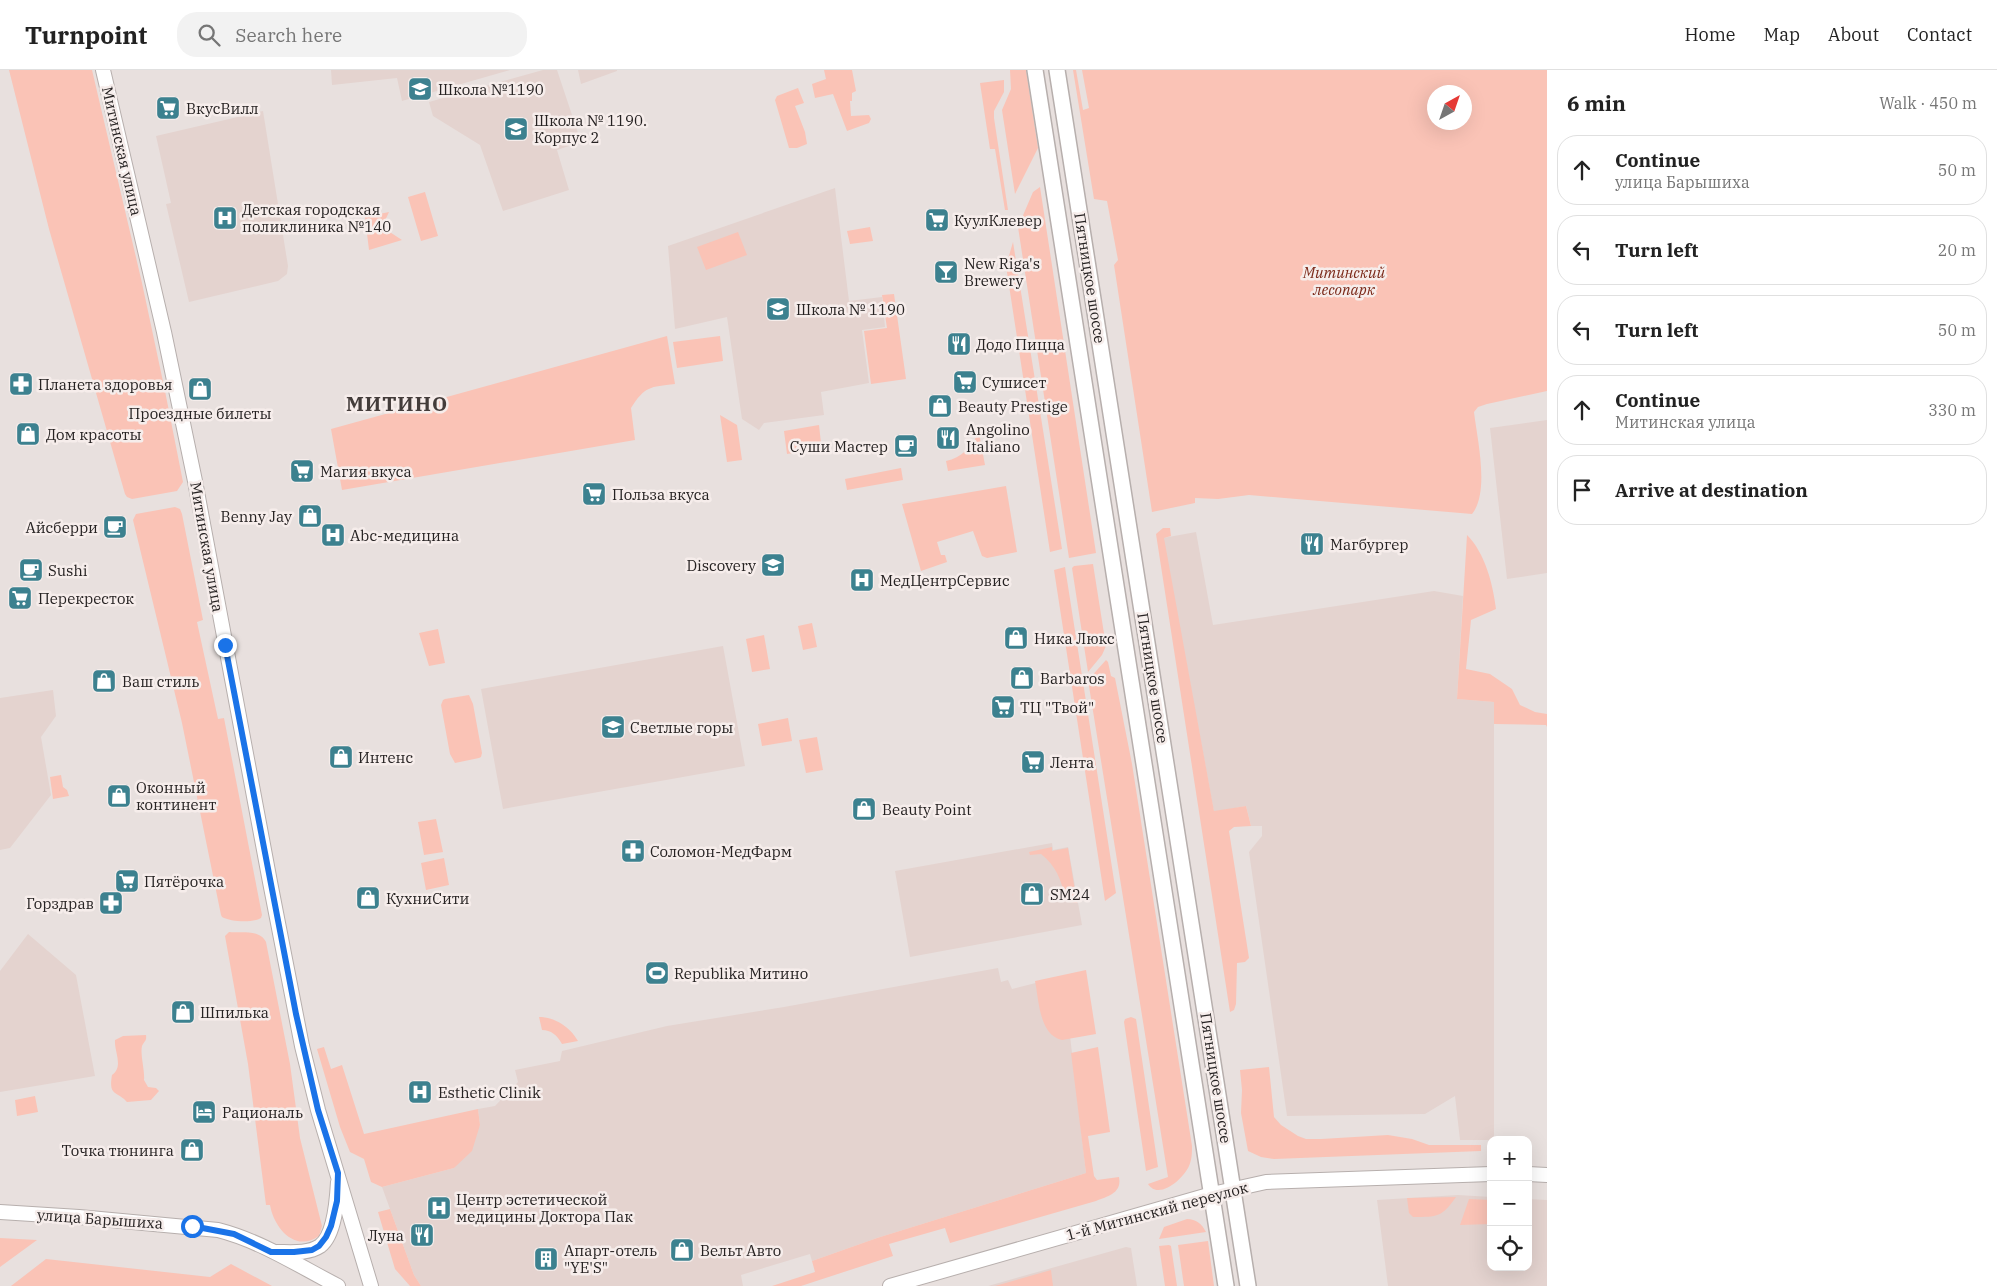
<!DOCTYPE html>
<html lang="en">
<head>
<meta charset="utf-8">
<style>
  body { margin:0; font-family:"IBM Plex Serif",serif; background:#f2f2f2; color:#222 }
  .controls { position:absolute; right:15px; bottom:15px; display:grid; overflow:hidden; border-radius:10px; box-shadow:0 5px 20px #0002 }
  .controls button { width:45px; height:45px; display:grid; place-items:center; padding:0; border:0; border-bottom:1px solid #e0e0e0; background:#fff; color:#222; font:25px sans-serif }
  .compass { position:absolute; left:1427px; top:15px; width:45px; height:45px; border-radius:50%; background:#fff; box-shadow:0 5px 20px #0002; rotate:40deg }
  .stop { position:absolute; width:15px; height:15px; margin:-11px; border:4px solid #1a73e8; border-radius:50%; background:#fff }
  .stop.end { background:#1a73e8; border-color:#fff; box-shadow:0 1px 5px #0008 }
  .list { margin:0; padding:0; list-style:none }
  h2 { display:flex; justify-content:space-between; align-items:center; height:65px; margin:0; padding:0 20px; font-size:21px }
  h2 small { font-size:16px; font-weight:400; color:#767676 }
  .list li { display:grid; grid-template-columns:32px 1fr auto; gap:15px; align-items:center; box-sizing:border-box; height:70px; margin:0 10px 10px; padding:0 10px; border:1px solid #e0e0e0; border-radius:20px }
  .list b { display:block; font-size:19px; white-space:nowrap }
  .list p { margin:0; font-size:16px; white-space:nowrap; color:#767676 }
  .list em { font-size:16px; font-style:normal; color:#767676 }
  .icon { flex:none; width:28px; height:28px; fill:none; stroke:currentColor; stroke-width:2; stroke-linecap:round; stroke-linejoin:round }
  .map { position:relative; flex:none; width:1547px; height:1216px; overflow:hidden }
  header { display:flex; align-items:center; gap:30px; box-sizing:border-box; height:70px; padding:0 25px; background:#fff; border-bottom:1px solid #e0e0e0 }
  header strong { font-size:24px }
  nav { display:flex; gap:28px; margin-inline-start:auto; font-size:18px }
  .search { width:350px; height:45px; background:#f2f2f2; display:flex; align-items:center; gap:12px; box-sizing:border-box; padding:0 18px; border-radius:20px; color:#767676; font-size:19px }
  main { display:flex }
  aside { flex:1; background:#fff }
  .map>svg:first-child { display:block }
  .built { fill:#e4d3cf }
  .green { fill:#fac3b6; fill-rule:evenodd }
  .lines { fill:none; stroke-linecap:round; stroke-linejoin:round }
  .secondary-casing { stroke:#b7afad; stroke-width:16 }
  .primary-casing { stroke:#b7afad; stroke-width:18 }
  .secondary { stroke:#fff; stroke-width:14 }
  .primary { stroke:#fff; stroke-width:15 }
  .route { stroke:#1a73e8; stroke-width:6 }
  .labels { text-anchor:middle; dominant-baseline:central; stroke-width:5; stroke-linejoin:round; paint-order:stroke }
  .poi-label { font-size:15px; fill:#262222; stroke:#f6edeb; text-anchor:start }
  .street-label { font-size:15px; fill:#262222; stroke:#f6edeb }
  .park-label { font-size:15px; font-style:italic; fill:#7b2919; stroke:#f6edeb }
  .district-label { font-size:20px; font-weight:bold; letter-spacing:1px; fill:#433c3a; stroke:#f6edeb }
</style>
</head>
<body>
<header>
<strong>Turnpoint</strong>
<div class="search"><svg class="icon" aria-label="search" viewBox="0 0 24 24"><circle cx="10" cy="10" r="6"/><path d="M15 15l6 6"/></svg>Search here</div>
<nav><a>Home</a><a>Map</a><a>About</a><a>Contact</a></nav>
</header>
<main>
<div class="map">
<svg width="1547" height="1216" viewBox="0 0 1547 1216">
  <rect width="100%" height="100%" fill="#e8e0de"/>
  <path class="built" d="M331,0H510L402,31L397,8L332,15Z
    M543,0H557L581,72L557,80L569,120L503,141L480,75L433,46L429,32Z
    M578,0H617V1L581,14Z
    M263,41L288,196L287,204L278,211L189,232L166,134L171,133L156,66Z
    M835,118L849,231L882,227L885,257L862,260L869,313L821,322L824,345L764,353L759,360L742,349L727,247L675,259L668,176Z
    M1547,350V503L1507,509L1490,358Z
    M1196,462L1213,555L1434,521L1463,526L1457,629L1494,632V1070H1460L1455,1026L1425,1044L1287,1046L1249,782L1262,766V756H1251L1246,736L1214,742L1163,468Z
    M723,576L745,696L503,739L481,619Z
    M53,620L56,646L41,667L51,725L10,778L0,780V628Z
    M1052,773L1053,780L1068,777L1082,855L910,887L895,801Z
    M28,864L76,905L95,1006L0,1022V901Z
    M998,898L1001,912L1008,910L1012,919L1063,906L1086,1103L877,1168L812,1191L810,1184L741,1205L743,1216H421L414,1205L382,1117L454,1098L480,1055L478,1039L495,1036L518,1012L515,1000L560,991L562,981L667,956L784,937Z
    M1458,1125L1491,1127V1197H1528V1129L1547,1130V1216H1388L1377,1130Z
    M1126,1177L1131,1178L1137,1216H988Z"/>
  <path class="green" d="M9,0H92L142,213L165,321L183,412L177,421L132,429L127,427L125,424L49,159Z
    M824,0H852L856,21L852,23V31H850L851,46L869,45L871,49L869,53L847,61L833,24L815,28L812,14L826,9Z
    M1010,0H1026L1038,78L1015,124L1002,40L1011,19Z
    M1073,0H1076L1083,40L1089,38L1082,0H1547V321L1487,334L1478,337L1474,342C1477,368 1490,422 1472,444L1249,425L1218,429L1195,428V433L1152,442L1114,195L1118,190L1107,131L1094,129ZM1464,22V52H1434V22Z
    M1004,10V22L994,41V48L1008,140H1005L995,79H990L980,13Z
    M798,18L804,33L795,36L805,62L807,74L797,78H789L775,30L777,26Z
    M1040,117L1096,483L1069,488L1018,157L1033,122Z
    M425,122L438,166L421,171L408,127Z
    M389,142L382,157L402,170L369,180L365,147Z
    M870,157L873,171L850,174L847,161Z
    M738,162L747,185L706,200L697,177Z
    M1013,172L1062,479L1050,482L1006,196Z
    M894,224L906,309L871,314L864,261L887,258L882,225Z
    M667,266L675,314C650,317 645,316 631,338L635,370L342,420L331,359Z
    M720,266L723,291L677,298L673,272Z
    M720,345L737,355L742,390L727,392Z
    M819,355L821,373L817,379L787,384L784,361Z
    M979,363L985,395L948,401L946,391C962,388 970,377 979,363Z
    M901,398L903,410L847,420L845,409Z
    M1006,416L1017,482L987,488L982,486L973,461L937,472L941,485H945L947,492L921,501L902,434Z
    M175,437L180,439L182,444L203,550L197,552L218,649L224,648L262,845L261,848C253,853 231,852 222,847L221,845L182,653L133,450L136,444Z
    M1163,458H1170L1171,466L1164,468L1214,741L1246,736L1251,756L1234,757L1229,761L1249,888L1245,892L1237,893L1236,934L1234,940L1230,942L1156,464Z
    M1467,465C1485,483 1493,514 1496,539L1471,550L1466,599L1490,604L1512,619L1520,635L1535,642L1547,644V657L1546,655L1494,654V632L1457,629Z
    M1093,494L1106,576L1102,585L1088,602L1072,498L1074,496Z
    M1065,497L1116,823L1105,831L1054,500Z
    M812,553L817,577L803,580L798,556Z
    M438,559L445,593L429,596L419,563Z
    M764,565L770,599L752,602L746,569Z
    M1106,590L1108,592L1111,606L1115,608L1132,694L1192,1076C1192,1083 1192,1089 1189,1096C1184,1108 1159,1131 1148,1114L1168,1107L1088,610Z
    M469,625L473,634L482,683L481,687L479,688L455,693L450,684L441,635L443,630L445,629Z
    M788,648L792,671L762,676L758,654Z
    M817,667L823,700L806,703L799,670Z
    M61,705L63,717L67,720L69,726L53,729L50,707Z
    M436,749L443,782L424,785L418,752Z
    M1052,777V781L1068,778L1077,833L1072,832L1065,827C1061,809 1056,796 1041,784L1030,785L1029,782Z
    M444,788L449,815L426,820L421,793Z
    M229,862C241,863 260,859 266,872L290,994L300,1068L322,1156L319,1166C295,1183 274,1158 270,1135H266L248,994L225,866Z
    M1086,900L1096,964L1062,970C1039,965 1039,930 1035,911Z
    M539,947C555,947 570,957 578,971L562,974C557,965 551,960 542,960Z
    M1131,947L1136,949L1158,1097L1146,1101L1124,952L1125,949Z
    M146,965C147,971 144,971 142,976C140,985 145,1000 144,1010L148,1017L156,1018L159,1021L151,1030L127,1032C118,1021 108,1027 112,1005C124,997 114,981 115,970L123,966Z
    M324,977L331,999L342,995L364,1064L478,1039L480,1055L472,1081L454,1098L382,1117L371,1112L364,1089L350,1082L340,1057L317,979Z
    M1098,977L1110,1062L1088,1066L1094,1106L1097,1110L1119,1107C1122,1123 1109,1126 1096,1131L950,1173L945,1158L889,1174L893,1186L801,1216H772L815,1202L812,1191L877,1168L1086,1103L1071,983Z
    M1269,997L1274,1047L1281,1055L1298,1066L1306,1069H1321L1388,1065L1412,1069L1429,1075H1481V1081L1274,1089L1261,1087L1248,1081L1241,1043L1242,1020L1240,1000Z
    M35,1026L38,1042L17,1046L15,1030Z
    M1456,1127C1442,1147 1438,1147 1413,1147L1409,1143L1407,1128Z
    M1469,1129L1491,1130V1154L1460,1155Z
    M390,1139L414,1205L421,1216H410L395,1199L378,1142Z
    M1187,1149C1196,1149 1202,1154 1206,1162L1159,1169L1164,1157Z
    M0,1168L37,1170L0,1197Z
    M1208,1171L1214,1216H1184L1178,1175Z
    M1169,1175L1171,1176L1177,1216H1165L1159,1176Z
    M46,1189L210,1207L231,1194L272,1216H11Z
    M1051,1200L1053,1216H995Z"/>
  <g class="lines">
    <defs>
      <path id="secondary" d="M103,0L164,262L195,411L270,812L302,976L318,1040L371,1216
        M1528,1104L1547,1105
        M0,1142L79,1147L218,1160C261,1171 299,1196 338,1216
        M277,1182C290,1182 308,1184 320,1176C335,1165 337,1130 338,1112
        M890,1216L1212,1124L1266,1112L1491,1104"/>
      <path id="primary" d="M1035,0L1226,1216
        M1057,0L1248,1216"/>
    </defs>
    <use href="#secondary" class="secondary-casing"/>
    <use href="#primary" class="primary-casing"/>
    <use href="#secondary" class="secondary"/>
    <use href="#primary" class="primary"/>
  </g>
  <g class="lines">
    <path class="route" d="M192,1156L234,1164L271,1182H294L312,1180L319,1176L326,1167L331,1156L337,1131L338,1103L318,1040L296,944L225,575"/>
  </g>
  <defs>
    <symbol id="school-square" viewBox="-11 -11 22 22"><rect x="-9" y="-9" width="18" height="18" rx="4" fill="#3c818f" stroke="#f6edeb"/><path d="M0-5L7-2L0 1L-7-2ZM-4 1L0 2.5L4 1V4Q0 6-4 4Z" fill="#fff"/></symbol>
    <symbol id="supermarket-square" viewBox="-11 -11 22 22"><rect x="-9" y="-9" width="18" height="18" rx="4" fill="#3c818f" stroke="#f6edeb"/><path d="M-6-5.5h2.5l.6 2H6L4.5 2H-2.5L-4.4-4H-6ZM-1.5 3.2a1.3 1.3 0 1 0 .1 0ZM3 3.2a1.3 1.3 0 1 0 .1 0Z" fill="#fff"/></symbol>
    <symbol id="hospital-square" viewBox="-11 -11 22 22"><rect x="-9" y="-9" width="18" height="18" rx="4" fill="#3c818f" stroke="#f6edeb"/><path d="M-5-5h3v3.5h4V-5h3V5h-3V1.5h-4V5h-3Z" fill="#fff"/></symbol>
    <symbol id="bar-square" viewBox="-11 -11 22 22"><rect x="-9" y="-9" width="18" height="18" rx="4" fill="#3c818f" stroke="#f6edeb"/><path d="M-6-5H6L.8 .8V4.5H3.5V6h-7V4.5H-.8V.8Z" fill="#fff"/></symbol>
    <symbol id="restaurant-square" viewBox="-11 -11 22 22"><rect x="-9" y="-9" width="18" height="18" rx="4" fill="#3c818f" stroke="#f6edeb"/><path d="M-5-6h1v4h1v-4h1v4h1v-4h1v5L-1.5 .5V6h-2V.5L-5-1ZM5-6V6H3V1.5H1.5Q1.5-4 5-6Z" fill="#fff"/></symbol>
    <symbol id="pharmacy-square" viewBox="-11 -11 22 22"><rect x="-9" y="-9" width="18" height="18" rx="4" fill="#3c818f" stroke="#f6edeb"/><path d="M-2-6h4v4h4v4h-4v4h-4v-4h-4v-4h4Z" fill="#fff"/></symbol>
    <symbol id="shop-square" viewBox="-11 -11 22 22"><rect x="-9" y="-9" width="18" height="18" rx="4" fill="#3c818f" stroke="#f6edeb"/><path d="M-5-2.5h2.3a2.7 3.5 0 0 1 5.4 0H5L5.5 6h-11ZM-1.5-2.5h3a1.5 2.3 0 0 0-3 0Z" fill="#fff"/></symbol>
    <symbol id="cafe-square" viewBox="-11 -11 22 22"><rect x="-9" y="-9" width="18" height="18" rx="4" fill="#3c818f" stroke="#f6edeb"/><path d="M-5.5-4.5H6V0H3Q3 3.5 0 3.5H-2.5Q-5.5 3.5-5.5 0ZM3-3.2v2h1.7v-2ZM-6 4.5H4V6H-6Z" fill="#fff"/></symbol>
    <symbol id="stadium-square" viewBox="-11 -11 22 22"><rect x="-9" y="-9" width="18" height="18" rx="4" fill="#3c818f" stroke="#f6edeb"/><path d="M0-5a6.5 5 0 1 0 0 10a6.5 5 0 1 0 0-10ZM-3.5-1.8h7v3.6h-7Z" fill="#fff"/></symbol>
    <symbol id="hotel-square" viewBox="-11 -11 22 22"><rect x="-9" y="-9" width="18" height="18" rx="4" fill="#3c818f" stroke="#f6edeb"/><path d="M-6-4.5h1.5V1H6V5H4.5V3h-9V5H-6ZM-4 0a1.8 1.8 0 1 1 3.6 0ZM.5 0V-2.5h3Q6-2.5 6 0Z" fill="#fff"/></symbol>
    <symbol id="building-square" viewBox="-11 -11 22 22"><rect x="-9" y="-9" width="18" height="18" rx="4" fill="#3c818f" stroke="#f6edeb"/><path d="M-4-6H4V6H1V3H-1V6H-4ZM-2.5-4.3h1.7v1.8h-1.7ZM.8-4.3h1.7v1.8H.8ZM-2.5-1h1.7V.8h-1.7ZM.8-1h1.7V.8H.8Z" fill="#fff"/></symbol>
  </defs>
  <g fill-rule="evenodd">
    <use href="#school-square" x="406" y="5" width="28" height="28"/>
    <use href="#supermarket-square" x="154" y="24" width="28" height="28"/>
    <use href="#school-square" x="502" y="45" width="28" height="28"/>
    <use href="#hospital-square" x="211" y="134" width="28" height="28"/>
    <use href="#supermarket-square" x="923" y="136" width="28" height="28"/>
    <use href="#bar-square" x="932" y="188" width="28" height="28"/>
    <use href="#school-square" x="764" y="225" width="28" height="28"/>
    <use href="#restaurant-square" x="945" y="260" width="28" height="28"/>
    <use href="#supermarket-square" x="951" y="298" width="28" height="28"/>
    <use href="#pharmacy-square" x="7" y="300" width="28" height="28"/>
    <use href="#shop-square" x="186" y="305" width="28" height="28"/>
    <use href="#shop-square" x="926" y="322" width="28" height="28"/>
    <use href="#shop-square" x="14" y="350" width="28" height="28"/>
    <use href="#restaurant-square" x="934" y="354" width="28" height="28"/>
    <use href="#cafe-square" x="892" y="362" width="28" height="28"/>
    <use href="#supermarket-square" x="288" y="387" width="28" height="28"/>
    <use href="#supermarket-square" x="580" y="410" width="28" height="28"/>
    <use href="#shop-square" x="296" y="432" width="28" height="28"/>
    <use href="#cafe-square" x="101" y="443" width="28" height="28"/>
    <use href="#hospital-square" x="319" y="451" width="28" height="28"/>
    <use href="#restaurant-square" x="1298" y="460" width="28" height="28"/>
    <use href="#school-square" x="759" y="481" width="28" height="28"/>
    <use href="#cafe-square" x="17" y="486" width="28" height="28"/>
    <use href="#hospital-square" x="848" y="496" width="28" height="28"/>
    <use href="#supermarket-square" x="6" y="514" width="28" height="28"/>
    <use href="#shop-square" x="1002" y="554" width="28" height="28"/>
    <use href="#shop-square" x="1008" y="594" width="28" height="28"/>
    <use href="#shop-square" x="90" y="597" width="28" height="28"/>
    <use href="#supermarket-square" x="989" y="623" width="28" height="28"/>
    <use href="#school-square" x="599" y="643" width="28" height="28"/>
    <use href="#shop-square" x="327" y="673" width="28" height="28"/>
    <use href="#supermarket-square" x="1019" y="678" width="28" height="28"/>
    <use href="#shop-square" x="105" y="712" width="28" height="28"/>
    <use href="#shop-square" x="850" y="725" width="28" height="28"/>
    <use href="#pharmacy-square" x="619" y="767" width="28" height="28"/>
    <use href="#supermarket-square" x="113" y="797" width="28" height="28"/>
    <use href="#shop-square" x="1018" y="810" width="28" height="28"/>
    <use href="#shop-square" x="354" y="814" width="28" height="28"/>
    <use href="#pharmacy-square" x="97" y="819" width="28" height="28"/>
    <use href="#stadium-square" x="643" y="889" width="28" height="28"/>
    <use href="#shop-square" x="169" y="928" width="28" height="28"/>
    <use href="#hospital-square" x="406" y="1008" width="28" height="28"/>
    <use href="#hotel-square" x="190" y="1028" width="28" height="28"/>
    <use href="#shop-square" x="178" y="1066" width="28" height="28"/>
    <use href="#hospital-square" x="425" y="1124" width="28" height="28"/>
    <use href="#restaurant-square" x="408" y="1151" width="28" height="28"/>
    <use href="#shop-square" x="668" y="1166" width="28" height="28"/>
    <use href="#building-square" x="532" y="1175" width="28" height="28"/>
  </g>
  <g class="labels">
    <g class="poi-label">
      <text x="438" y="19">Школа №1190</text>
      <text x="186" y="38">ВкусВилл</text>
      <text x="534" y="50">Школа № 1190.<tspan x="534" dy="17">Корпус 2</tspan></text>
      <text x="242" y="139">Детская городская<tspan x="242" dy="17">поликлиника №140</tspan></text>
      <text x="954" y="150">КуулКлевер</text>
      <text x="964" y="193">New Riga's<tspan x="964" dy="17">Brewery</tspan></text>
      <text x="796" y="239">Школа № 1190</text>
      <text x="976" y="274">Додо Пицца</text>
      <text x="982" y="312">Сушисет</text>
      <text x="38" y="314">Планета здоровья</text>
      <text x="958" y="336">Beauty Prestige</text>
      <text x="200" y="343" text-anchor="middle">Проездные билеты</text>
      <text x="966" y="359">Angolino<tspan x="966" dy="17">Italiano</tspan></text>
      <text x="46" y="364">Дом красоты</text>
      <text x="888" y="376" text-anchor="end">Суши Мастер</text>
      <text x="320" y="401">Магия вкуса</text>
      <text x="612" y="424">Польза вкуса</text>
      <text x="292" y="446" text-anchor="end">Benny Jay</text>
      <text x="98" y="457" text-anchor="end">Айсберри</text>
      <text x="350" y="465">Abc-медицина</text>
      <text x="1330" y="474">Магбургер</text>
      <text x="756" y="495" text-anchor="end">Discovery</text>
      <text x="48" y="500">Sushi</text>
      <text x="880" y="510">МедЦентрСервис</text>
      <text x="38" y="528">Перекресток</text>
      <text x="1034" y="568">Ника Люкс</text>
      <text x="1040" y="608">Barbaros</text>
      <text x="122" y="611">Ваш стиль</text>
      <text x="1020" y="637">ТЦ "Твой"</text>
      <text x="630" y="657">Светлые горы</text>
      <text x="358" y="687">Интенс</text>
      <text x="1050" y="692">Лента</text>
      <text x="136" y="717">Оконный<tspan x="136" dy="17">континент</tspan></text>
      <text x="882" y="739">Beauty Point</text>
      <text x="650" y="781">Соломон-МедФарм</text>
      <text x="144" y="811">Пятёрочка</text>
      <text x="1050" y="824">SM24</text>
      <text x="386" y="828">КухниСити</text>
      <text x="94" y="833" text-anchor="end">Горздрав</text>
      <text x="674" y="903">Republika Митино</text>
      <text x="200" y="942">Шпилька</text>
      <text x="438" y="1022">Esthetic Clinik</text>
      <text x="222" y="1042">Рациональ</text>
      <text x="174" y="1080" text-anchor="end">Точка тюнинга</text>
      <text x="456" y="1129">Центр эстетической<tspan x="456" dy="17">медицины Доктора Пак</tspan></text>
      <text x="404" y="1165" text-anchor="end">Луна</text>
      <text x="564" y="1180">Апарт-отель<tspan x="564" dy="17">"YE'S"</tspan></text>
      <text x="700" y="1180">Вельт Авто</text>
    </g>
    <g class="street-label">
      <text transform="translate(122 81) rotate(77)">Митинская улица</text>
      <text transform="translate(1090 208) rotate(81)">Пятницкое шоссе</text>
      <text transform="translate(207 477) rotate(80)">Митинская улица</text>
      <text transform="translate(1153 608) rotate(81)">Пятницкое шоссе</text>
      <text transform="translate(1216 1008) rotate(81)">Пятницкое шоссе</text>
      <text transform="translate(1157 1141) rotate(-15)">1-й Митинский переулок</text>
      <text transform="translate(100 1149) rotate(4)">улица Барышиха</text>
    </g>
    <g class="park-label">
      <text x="1344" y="202">Митинский<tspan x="1344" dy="17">лесопарк</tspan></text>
    </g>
    <g class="district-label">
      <text x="397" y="333">МИТИНО</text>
    </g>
  </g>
</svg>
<div class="controls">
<button>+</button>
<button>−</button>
<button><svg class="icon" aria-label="locate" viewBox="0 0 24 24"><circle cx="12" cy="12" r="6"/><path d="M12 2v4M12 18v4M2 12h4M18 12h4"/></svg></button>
</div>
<svg class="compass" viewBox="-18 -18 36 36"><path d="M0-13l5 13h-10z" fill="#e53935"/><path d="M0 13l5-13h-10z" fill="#767676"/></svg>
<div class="stop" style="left:192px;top:1156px"></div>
<div class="stop end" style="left:225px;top:575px"></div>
</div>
<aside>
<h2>6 min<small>Walk · 450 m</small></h2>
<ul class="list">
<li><svg class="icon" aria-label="ahead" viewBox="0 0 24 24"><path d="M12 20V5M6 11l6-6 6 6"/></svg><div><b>Continue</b><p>улица Барышиха</p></div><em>50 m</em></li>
<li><svg class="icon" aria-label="left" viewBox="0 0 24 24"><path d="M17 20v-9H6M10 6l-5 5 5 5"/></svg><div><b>Turn left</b></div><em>20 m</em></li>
<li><svg class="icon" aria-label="left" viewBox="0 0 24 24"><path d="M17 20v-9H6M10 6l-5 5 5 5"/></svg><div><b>Turn left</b></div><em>50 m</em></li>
<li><svg class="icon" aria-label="ahead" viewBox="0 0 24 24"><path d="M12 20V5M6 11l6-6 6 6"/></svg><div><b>Continue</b><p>Митинская улица</p></div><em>330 m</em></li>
<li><svg class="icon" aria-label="arrive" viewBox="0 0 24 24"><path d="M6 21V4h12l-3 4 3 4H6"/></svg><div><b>Arrive at destination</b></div></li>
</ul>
</aside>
</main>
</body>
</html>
